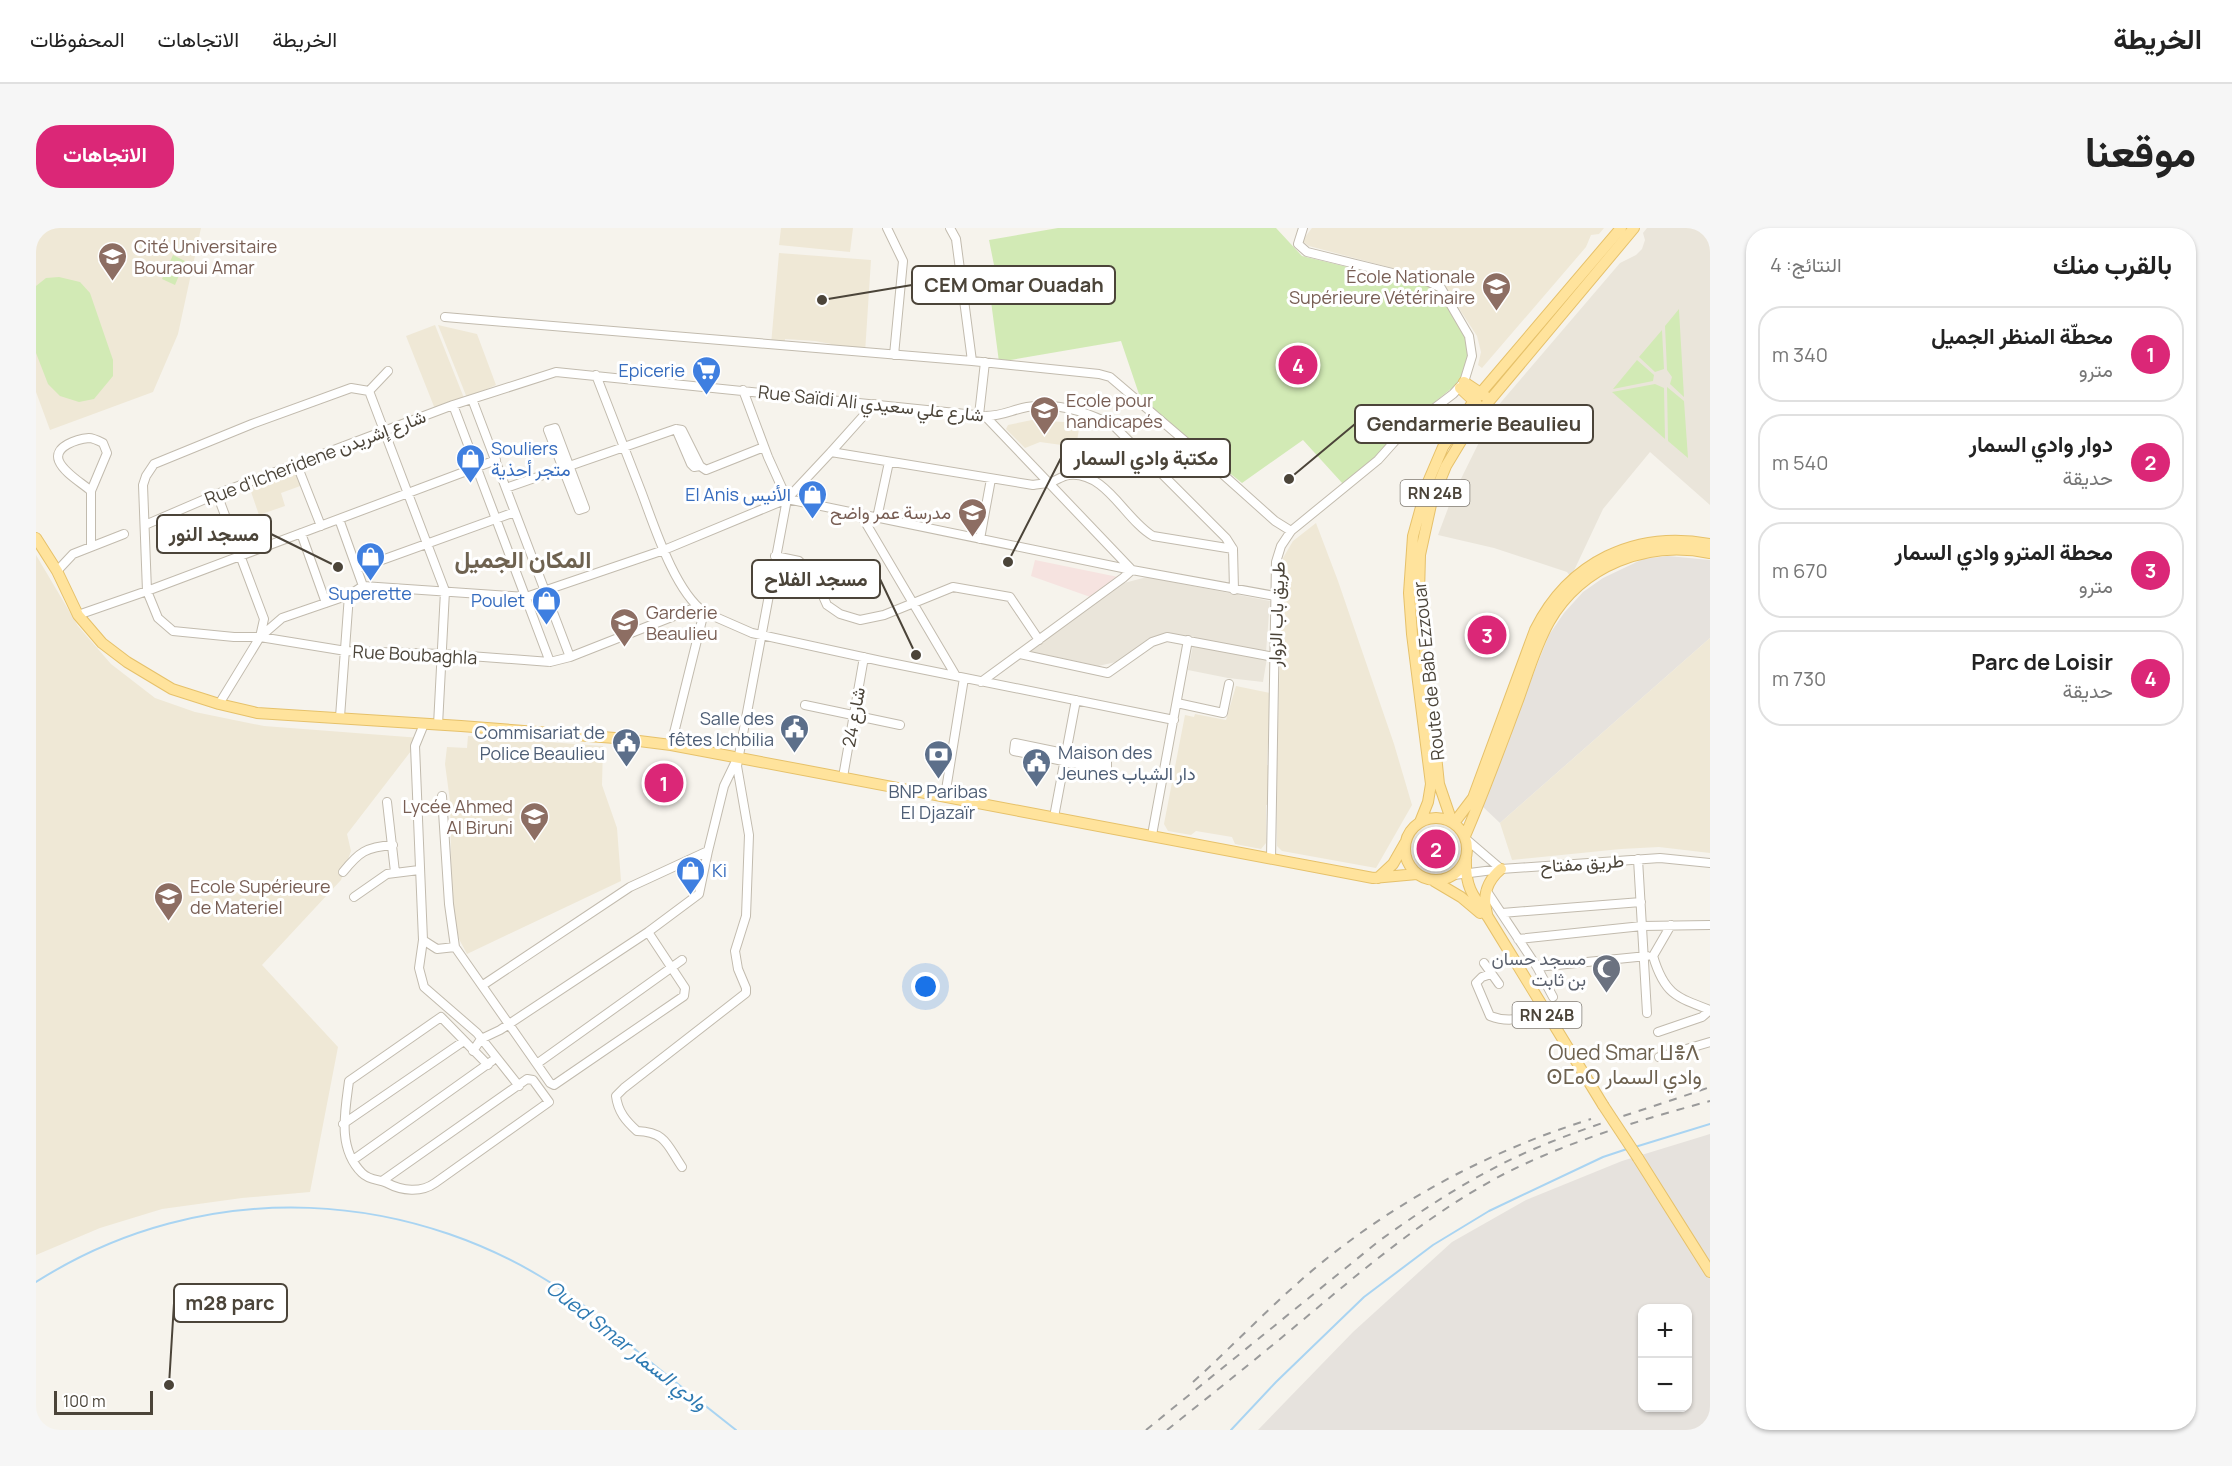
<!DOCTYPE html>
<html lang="ar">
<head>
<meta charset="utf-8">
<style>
  body { margin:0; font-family:Manrope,Vazirmatn,"Noto Sans Tifinagh",sans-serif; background:#f6f6f6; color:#222; direction:rtl }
  .controls { position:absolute; right:18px; bottom:18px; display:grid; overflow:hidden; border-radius:12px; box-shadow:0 2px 4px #0004 }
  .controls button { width:54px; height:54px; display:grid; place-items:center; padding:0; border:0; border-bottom:2px solid #e0e0e0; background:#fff; color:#222; font:30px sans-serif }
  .scale { position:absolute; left:18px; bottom:15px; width:99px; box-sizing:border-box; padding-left:6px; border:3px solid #4b4439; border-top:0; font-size:16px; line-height:21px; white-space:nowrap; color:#4b4439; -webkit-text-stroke:4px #fff; paint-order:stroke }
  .you { position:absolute; left:890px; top:759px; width:21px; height:21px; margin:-15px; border:4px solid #fff; border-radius:50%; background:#1a73e8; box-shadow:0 0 0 9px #1a73e833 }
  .badge { display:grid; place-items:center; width:39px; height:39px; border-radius:50%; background:#db2777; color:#fff; font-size:20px; font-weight:700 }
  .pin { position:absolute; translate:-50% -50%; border:3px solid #fff; box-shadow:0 2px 6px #0006 }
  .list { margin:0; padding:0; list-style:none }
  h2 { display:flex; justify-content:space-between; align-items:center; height:78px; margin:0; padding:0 24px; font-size:26px }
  h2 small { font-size:20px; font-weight:400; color:#767676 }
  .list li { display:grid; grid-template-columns:39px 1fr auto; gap:18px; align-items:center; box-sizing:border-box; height:96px; margin:0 12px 12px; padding:0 12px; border:2px solid #e0e0e0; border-radius:24px }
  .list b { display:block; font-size:22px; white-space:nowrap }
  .list p { margin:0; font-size:20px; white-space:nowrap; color:#767676 }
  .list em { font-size:20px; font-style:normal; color:#767676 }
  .map { position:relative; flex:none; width:1674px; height:1202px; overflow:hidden; direction:ltr; border-radius:24px }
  header { display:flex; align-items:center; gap:36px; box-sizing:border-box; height:84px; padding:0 30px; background:#fff; border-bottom:2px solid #e0e0e0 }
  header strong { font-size:28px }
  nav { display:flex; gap:33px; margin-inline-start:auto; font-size:21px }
  .intro { display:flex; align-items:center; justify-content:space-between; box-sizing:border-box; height:144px; padding:0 36px }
  h1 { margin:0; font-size:42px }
  .button { padding:15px 27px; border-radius:24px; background:#db2777; color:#fff; font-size:21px; font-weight:700 }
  main { display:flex; gap:36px; padding:0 36px }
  aside { flex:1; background:#fff; border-radius:24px; box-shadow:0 2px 4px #0004 }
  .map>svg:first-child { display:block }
  .residential { fill:#eae5da }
  .industrial { fill:#e6e2dd; fill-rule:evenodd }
  .education { fill:#efe8d6 }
  .medical { fill:#f6e3e0 }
  .green { fill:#d2eab5 }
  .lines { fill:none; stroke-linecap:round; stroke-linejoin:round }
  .stream { stroke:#a9d4f2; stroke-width:2 }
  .minor-casing { stroke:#c2bbae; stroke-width:10 }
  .major-casing { stroke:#e6c16a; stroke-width:12 }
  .minor { stroke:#fff; stroke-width:8 }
  .major { stroke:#ffe39c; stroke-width:10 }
  .rail { stroke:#9a9a9a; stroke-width:2; stroke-dasharray:8 8; stroke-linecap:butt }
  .major-bridge-casing { stroke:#e6c16a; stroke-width:12; stroke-linecap:butt }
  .major-bridge { stroke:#ffe39c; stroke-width:10 }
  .labels { text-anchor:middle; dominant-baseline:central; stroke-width:6; stroke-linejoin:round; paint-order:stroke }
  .shield { fill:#fff; stroke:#817c74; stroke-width:1.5 }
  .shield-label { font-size:16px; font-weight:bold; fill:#4b4439 }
  .education-label { font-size:18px; fill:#785e54; stroke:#fff; text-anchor:start }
  .shop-label { font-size:18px; fill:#366cbe; stroke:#fff; text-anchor:end }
  .street-label { font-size:18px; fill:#4b4439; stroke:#fff }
  .service-label { font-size:18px; fill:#4e5e75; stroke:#fff; text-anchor:end }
  .worship-label { font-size:18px; fill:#5b616d; stroke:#fff; text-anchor:end }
  .water-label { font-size:20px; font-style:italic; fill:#2e7ab2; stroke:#fff }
  .quarter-label { font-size:21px; fill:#6e6250; stroke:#fff }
  .district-label { font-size:24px; font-weight:bold; fill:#6e6250; stroke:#fff }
  .leader { fill:none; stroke:#4b4439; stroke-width:2 }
  .callout-dot { fill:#4b4439; stroke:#fff; stroke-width:2 }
  .callout { fill:#fff; stroke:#4b4439; stroke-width:2 }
  .callout-label { font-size:20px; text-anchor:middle; font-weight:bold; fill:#4b4439 }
</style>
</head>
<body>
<header>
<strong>الخريطة</strong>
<nav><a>الخريطة</a><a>الاتجاهات</a><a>المحفوظات</a></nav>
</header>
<div class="intro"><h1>موقعنا</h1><a class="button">الاتجاهات</a></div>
<main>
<aside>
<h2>بالقرب منك<small>النتائج: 4</small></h2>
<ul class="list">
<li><span class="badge">1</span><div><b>محطّة المنظر الجميل</b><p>مترو</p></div><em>340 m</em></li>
<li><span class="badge">2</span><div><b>دوار وادي السمار</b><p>حديقة</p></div><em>540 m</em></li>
<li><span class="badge">3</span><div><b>محطة المترو وادي السمار</b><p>مترو</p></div><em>670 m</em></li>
<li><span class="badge">4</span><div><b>Parc de Loisir</b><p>حديقة</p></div><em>730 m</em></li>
</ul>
</aside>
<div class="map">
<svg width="1674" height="1202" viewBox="0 0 1674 1202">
  <rect width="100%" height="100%" fill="#f6f3ec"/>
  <path class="residential" d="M1611,0H1674V277L1614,224L1567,281L1535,349L1531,344L1458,320L1402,307L1417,267L1460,180L1584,35L1600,27L1606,21L1609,12L1607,5Z
    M1111,349L1234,373L1230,424L1131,405L1120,408L1080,434L1062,438L992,423L1088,355Z
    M1157,417L1231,430L1227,454L1192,450L1152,442Z"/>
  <path class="industrial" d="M1632,328L1674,332V410L1464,595L1445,577L1513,407L1528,385L1547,364L1567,350L1607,331Z
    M1674,906V1202H1222L1317,1104L1416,1014L1490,972L1586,933ZM1606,1080H1652V1180H1606Z"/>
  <path class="education" d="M0,0H165L142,106L117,164L14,202L0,164Z
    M745,0H817L814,24L743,17Z
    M1276,0H1568L1563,6L1555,7L1550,19L1446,140L1442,137L1445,124L1441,108L1405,53L1273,18L1266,13Z
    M743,25L835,32L829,125L793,122L795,116L779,113L749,111V117H735Z
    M399,97L428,170L399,181L370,108Z
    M402,97L441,106L460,157L431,170Z
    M996,192L1044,195L1040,219L1004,214L989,220L970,201L972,197Z
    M262,243L267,257L245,265L249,278L223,287L213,258Z
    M1280,295L1302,353L1358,516L1376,577L1340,640L1246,623L1241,618V575L1230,577V615L1225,621L1199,616L1196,609L1160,603L1155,607L1132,603L1128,596L1149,487L1158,489L1159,486L1190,492L1200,458L1234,465L1231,537H1241L1246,347H1249V343L1247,342V330L1257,313Z
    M0,327L42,398L75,436L119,470L159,484L228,498L385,510L311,606L315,623L305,652L226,737L302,819L274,964L206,970L126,981L64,1000L0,1027Z
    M1674,410V625L1623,619L1585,621L1476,632L1464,595Z
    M432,508L567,518L566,557L581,600L585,653L431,726L423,711L416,679L414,573L409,536L411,519L431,520Z"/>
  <path class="medical" d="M999,332L1087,350L1060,371L995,348Z"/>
  <path class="green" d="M1022,0H1240L1266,28L1399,60L1430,108L1435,124L1427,151L1358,207L1357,217L1307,256L1267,212L1206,255L1106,175L1085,113L963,134L953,58L960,47L953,12Z
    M137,27L149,33L139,57L126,51Z
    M23,49L44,54L54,65L77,132V148L58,171L43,174L24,168L12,156L0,125V58L10,50Z
    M1643,81V82L1648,169L1634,156L1636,149L1631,142L1629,98Z
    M1626,102L1628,141L1619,144L1603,129Z
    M1601,132L1618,147L1617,153L1577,161Z
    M1619,156L1628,160L1629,211L1576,164Z
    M1631,159L1648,173L1652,230L1632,213Z
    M1381 619a19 19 0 1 1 38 0a19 19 0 1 1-38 0Z"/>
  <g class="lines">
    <path class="stream" d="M1599,919L1674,896
      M0,1054C168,947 381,957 542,1073C562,1088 581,1106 601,1123C634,1150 667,1176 700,1202
      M1195,1202L1240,1154L1328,1069L1397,1017L1453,983L1567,929L1591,921"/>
    <defs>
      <path id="minor" d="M851,0L867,33L858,127
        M914,0L920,11L936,133L1063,146L1074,149L1163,225L1239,293L1255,303
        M409,89L936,133
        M560,147C575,185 590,224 605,263C618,297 638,362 668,384L716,405L845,433L1138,492
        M707,162L732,229L751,271
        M333,163L315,160L216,196L118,236L110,248L107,257L111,363L122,390L137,403L198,409H224L246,390L313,367L327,358L490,369L628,322L751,271L1096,342L1239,368
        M333,163L409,363L402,497
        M333,163L352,143
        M436,171L534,429
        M417,177L514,434
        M943,187L949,134
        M519,200L549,280L543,282L512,202Z
        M640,201L655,236L658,239L664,238
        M795,224L997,257C1002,256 1007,256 1011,255C1019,254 1025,248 1033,247C1070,243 1089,292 1117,308L1197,321
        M261,237L285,298
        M470,260L640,201L646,202L664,238L670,242L728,219
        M181,266L228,391L224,409L183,476
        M751,271L795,224L838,176
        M825,287L920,448
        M841,290L853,234
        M303,291L327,358
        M109,297L181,266L348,203L417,177L520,144L949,188C967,188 975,182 991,179C1021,174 1052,184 1078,198L1190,310L1197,321L1198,362
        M265,305L290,375
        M944,311L955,251
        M55,318V263L71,225L67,215C63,213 57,210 53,210C42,211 17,218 23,233C28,245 46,255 55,263
        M739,328L763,333L778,348L791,377L804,386L824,392L848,387L917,359L974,369L1003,412
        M321,341L479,284
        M21,343L37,326L88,306
        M42,387L111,363L460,232
        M224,409L310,423L407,426L514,434L534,429L661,379
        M984,426L1072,445L1116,414L1131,409L1238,429
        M945,454L1087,350L1096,342L949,188
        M1141,475L1187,485L1193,456
        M769,477L864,497
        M304,489L313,367
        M388,496L379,518L387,712L401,721L419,719
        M979,515L1071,534V542L978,523Z
        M635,517L668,384
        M807,549L828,429
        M406,568L413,676L419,719L514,855L518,857L648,768L649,760L612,704
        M909,568L928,450
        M351,574L359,644
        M1018,589L1040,472
        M1116,607L1152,412
        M1430,611L1465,641
        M1235,631L1240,334L1245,318L1255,303L1342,232L1367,204L1417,166L1428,154L1436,128L1433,108L1405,60L1393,54L1271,24L1262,16L1267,0
        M1602,631L1611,785
        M307,644C323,624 330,619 357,617
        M1418,647L1465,641L1624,630L1674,635
        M1450,662L1501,739L1517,769
        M318,669L351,646L383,642
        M1466,685L1605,674
        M1635,697L1617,728C1628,765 1639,769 1674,782
        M1482,711L1606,698L1674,697
        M387,712L383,740L388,759L441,805L483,858
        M1448,735L1463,756
        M1501,739L1611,728
        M1455,746L1446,749L1440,755L1454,788C1472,795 1491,791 1508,781
        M447,757L594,659L672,623L688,558L700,533
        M1622,804L1666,789L1674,782
        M437,823L445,811L464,802L612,704L663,666L672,623
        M1623,829L1674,814
        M502,835L646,732
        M307,896L428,813
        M317,932L456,833
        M646,939C631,917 630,904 601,903C590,893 582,884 580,868L588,860L710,765V760L702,741L699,723L710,688L713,607L701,538L751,271
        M346,953L491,851L497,852L513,874L399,955C385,965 366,963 351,955C343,951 334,953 326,945C301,920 309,884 313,853L405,789L452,837"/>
      <path id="major" d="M1428,154L1449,168
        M1424,160L1441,176
        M0,310L21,343L42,387L66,415L91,434L136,461L183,476L221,485L425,498L579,510L635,517L1337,650L1381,646
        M1369 621a31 31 0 1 1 62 0a31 31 0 1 1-62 0Z
        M1384,594L1392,574L1395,556L1376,406L1373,365L1377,308L1392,254L1407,219L1437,174L1585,0
        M1416,594L1403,556L1383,365L1384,327L1396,272L1410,238L1439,190L1598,0
        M1418,595L1437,570L1499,402C1533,334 1599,302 1674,316
        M1429,608C1448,564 1464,520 1481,475C1491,448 1499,419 1513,394C1546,337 1611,312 1674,325
        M1430,631C1429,658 1436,667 1452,689L1567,877
        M1342,650L1357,636L1369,615
        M1398,653L1425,669L1444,685
        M1451,686C1446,667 1451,653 1465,641
        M1602,930L1674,1044"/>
    </defs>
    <use href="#minor" class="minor-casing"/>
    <use href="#major" class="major-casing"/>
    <use href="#minor" class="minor"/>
    <use href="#major" class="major"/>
    <path class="rail" d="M1157,1154C1200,1115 1239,1073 1284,1036C1365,970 1456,922 1555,891
      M1110,1202L1343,1013C1394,976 1447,942 1505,918C1560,895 1618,879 1674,859
      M1131,1202C1175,1167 1219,1132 1262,1096C1328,1041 1392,986 1468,946C1533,913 1604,892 1674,873"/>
    <defs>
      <path id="major-bridge" d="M1567,877L1602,930"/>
    </defs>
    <use href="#major-bridge" class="major-bridge-casing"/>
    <use href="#major-bridge" class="major-bridge"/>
  </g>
  <defs>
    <symbol id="university-pin" viewBox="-11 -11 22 30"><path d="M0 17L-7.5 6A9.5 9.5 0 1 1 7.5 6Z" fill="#8d6e63" stroke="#fff"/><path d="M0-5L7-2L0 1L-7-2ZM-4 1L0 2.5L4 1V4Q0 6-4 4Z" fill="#fff"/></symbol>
    <symbol id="supermarket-pin" viewBox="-11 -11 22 30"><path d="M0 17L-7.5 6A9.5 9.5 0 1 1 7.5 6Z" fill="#3f7fe0" stroke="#fff"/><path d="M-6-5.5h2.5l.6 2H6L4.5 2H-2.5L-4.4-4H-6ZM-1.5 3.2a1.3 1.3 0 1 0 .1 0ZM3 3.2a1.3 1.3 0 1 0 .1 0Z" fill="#fff"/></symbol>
    <symbol id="school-pin" viewBox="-11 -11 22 30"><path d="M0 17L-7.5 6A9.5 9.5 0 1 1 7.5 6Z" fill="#8d6e63" stroke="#fff"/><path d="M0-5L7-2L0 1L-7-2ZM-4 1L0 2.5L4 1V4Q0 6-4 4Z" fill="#fff"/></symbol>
    <symbol id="shop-pin" viewBox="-11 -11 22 30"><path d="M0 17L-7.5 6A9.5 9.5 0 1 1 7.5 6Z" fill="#3f7fe0" stroke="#fff"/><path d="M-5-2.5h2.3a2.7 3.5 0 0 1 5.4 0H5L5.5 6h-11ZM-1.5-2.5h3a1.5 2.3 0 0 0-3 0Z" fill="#fff"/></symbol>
    <symbol id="civic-pin" viewBox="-11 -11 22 30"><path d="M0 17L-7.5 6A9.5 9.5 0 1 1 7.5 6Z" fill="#5c6f8a" stroke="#fff"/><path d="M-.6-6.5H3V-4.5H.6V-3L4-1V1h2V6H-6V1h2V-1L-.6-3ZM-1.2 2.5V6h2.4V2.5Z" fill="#fff"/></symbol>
    <symbol id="bank-pin" viewBox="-11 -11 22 30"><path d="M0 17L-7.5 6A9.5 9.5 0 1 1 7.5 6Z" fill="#5c6f8a" stroke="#fff"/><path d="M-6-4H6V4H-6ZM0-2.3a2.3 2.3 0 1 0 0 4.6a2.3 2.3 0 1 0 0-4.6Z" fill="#fff"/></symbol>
    <symbol id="mosque-pin" viewBox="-11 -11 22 30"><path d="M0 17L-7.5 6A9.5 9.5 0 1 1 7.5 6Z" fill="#6b7280" stroke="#fff"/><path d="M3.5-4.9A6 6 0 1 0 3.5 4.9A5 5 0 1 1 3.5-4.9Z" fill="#fff"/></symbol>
  </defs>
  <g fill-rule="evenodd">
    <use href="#university-pin" x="60" y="12" width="33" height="45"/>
    <use href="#university-pin" x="1444" y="42" width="33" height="45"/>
    <use href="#supermarket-pin" x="654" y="126" width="33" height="45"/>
    <use href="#school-pin" x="992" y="166" width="33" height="45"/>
    <use href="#shop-pin" x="418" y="214" width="33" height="45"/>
    <use href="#shop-pin" x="760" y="250" width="33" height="45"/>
    <use href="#school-pin" x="920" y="268" width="33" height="45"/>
    <use href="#shop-pin" x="318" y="312" width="33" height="45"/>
    <use href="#shop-pin" x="494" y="356" width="33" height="45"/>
    <use href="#school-pin" x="572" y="378" width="33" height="45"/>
    <use href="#civic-pin" x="742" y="484" width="33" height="45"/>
    <use href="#civic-pin" x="574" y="498" width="33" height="45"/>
    <use href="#bank-pin" x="886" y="510" width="33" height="45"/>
    <use href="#civic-pin" x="984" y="518" width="33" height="45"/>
    <use href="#school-pin" x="482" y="572" width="33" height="45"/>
    <use href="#shop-pin" x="638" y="626" width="33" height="45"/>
    <use href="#university-pin" x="116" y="652" width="33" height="45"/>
    <use href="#mosque-pin" x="1554" y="724" width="33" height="45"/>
  </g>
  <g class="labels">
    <g class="shield">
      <rect x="1364.5" y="252" width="69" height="26" rx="4.5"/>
      <rect x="1476.5" y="774" width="69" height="26" rx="4.5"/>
    </g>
    <g class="shield-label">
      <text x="1399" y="265">RN 24B</text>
      <text x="1511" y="787">RN 24B</text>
    </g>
    <g class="education-label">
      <text x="98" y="18">Cité Universitaire<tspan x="98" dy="21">Bouraoui Amar</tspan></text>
      <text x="1439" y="48" text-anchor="end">École Nationale<tspan x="1439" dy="21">Supérieure Vétérinaire</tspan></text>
      <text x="1030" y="172">Ecole pour<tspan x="1030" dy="21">handicapés</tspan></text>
      <text x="915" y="284" text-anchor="end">مدرسة عمر واضح</text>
      <text x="610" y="384">Garderie<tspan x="610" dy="21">Beaulieu</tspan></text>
      <text x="477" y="578" text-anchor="end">Lycée Ahmed<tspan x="477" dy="21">Al Biruni</tspan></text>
      <text x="154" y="658">Ecole Supérieure<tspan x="154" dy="21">de Materiel</tspan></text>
    </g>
    <g class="shop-label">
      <text x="649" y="142">Epicerie</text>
      <text x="455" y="220" text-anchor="start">Souliers<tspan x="455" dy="21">متجر أحذية</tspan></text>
      <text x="755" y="266">El Anis الأنيس</text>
      <text x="334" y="365" text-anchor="middle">Superette</text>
      <text x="489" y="372">Poulet</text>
      <text x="676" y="642" text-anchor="start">Ki</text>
    </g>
    <g class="street-label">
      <text transform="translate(835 175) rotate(6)">Rue Saïdi Ali شارع علي سعيدي</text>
      <text transform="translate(279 229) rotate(-21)">Rue d'Icheridene شارع إشريدن</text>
      <text transform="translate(1240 386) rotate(-88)">طريق باب الزوار</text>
      <text transform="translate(379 426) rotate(3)">Rue Boubaghla</text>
      <text transform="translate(1392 443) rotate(-96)">Route de Bab Ezzouar</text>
      <text transform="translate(817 489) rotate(-80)">شارع 24</text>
      <text transform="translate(1546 635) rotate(-4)">طريق مفتاح</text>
    </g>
    <g class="service-label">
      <text x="738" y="490">Salle des<tspan x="738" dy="21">fêtes Ichbilia</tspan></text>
      <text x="569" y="504">Commisariat de<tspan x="569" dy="21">Police Beaulieu</tspan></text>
      <text x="1022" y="524" text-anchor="start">Maison des<tspan x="1022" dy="21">Jeunes دار الشباب</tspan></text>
      <text x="902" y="563" text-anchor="middle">BNP Paribas<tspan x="902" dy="21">El Djazaïr</tspan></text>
    </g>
    <g class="worship-label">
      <text x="1550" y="730">مسجد حسان<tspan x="1550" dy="21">بن ثابت</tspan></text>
    </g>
    <g class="water-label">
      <text transform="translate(591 1117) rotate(38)">Oued Smar وادي السمار</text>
    </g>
    <g class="quarter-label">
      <text x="1588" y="824">Oued Smar ⵡⴻⴷ<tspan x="1588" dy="24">ⵙⵎⴰⵔ وادي السمار</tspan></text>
    </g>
    <g class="district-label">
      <text x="487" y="330">المكان الجميل</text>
    </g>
  </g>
  <path class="leader" d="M786 72L876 57M1253 251L1319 196M972 334L1025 230M302 339L235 306M880 427L844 351M133 1157L138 1075"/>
  <g class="callout-dot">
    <circle cx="786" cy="72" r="6"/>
    <circle cx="1253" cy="251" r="6"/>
    <circle cx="972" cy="334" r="6"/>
    <circle cx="302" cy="339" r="6"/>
    <circle cx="880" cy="427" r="6"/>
    <circle cx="133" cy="1157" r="6"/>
  </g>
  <g class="callout">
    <rect x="876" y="38" width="203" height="38" rx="6"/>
    <rect x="1319" y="177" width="238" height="38" rx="6"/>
    <rect x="1025" y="211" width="169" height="38" rx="6"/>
    <rect x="121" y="287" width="114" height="38" rx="6"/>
    <rect x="716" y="332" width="128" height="38" rx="6"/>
    <rect x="138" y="1056" width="113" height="38" rx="6"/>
  </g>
  <g class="callout-label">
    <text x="978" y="64">CEM Omar Ouadah</text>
    <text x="1438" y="203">Gendarmerie Beaulieu</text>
    <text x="1110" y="237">مكتبة وادي السمار</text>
    <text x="178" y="313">مسجد النور</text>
    <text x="780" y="358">مسجد الفلاح</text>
    <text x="194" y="1082">m28 parc</text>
  </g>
</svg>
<div class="controls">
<button>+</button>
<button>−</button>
</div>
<div class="scale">100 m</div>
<div class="you"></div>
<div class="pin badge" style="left:628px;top:555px">1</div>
<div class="pin badge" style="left:1400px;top:621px">2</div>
<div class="pin badge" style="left:1451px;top:407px">3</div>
<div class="pin badge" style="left:1262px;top:137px">4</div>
</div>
</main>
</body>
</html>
